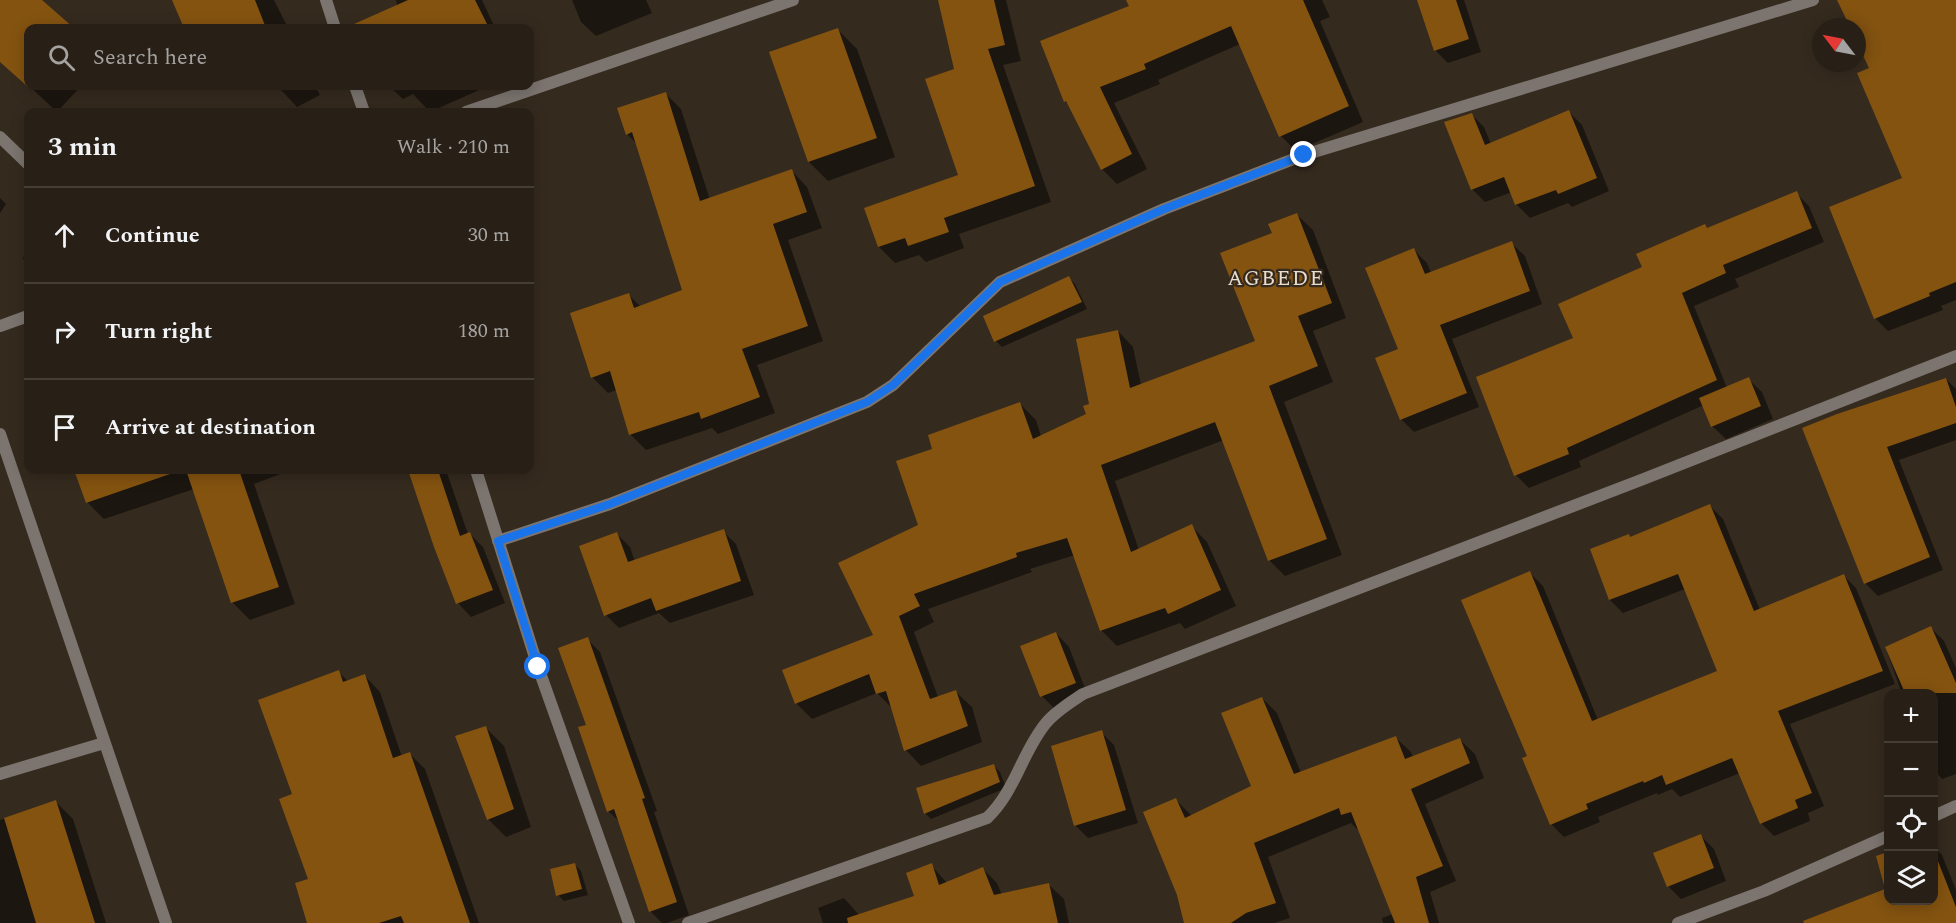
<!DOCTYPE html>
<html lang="en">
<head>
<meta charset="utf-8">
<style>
  body { margin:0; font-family:Spectral,serif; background:#30281f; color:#f1f3f6 }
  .controls { position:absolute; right:18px; bottom:18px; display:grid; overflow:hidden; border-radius:12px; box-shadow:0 3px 15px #0003 }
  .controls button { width:54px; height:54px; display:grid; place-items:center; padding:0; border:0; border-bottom:2px solid #443e35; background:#282016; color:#f1f3f6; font:30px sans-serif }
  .compass { position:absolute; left:1812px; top:18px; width:54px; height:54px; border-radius:50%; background:#282016; box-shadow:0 3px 15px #0003; rotate:302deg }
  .stop { position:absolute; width:18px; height:18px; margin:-14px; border:4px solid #1a73e8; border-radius:50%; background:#fff }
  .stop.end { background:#1a73e8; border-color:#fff; box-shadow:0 2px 6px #0008 }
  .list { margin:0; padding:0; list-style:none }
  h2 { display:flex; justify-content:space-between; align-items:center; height:78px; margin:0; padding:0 24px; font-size:26px }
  h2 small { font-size:20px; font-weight:400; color:#a5a3a1 }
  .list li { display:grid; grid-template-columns:39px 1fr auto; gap:18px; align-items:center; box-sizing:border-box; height:96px; padding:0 24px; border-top:2px solid #443e35 }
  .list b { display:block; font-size:22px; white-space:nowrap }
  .list em { font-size:20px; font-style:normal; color:#a5a3a1 }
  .icon { flex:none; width:33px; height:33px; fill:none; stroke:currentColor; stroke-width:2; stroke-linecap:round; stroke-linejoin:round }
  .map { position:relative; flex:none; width:1956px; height:923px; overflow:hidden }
  .search { position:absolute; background:#282016; box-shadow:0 3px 15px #0003; left:24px; top:24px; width:510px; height:66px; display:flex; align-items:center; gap:15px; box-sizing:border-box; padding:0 21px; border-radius:12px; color:#a5a3a1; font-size:22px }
  .panel { position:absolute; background:#282016; box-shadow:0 3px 15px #0003; left:24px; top:108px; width:510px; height:366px; border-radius:12px }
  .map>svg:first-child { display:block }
  .shadow { fill:#0007 }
  .building { fill:#845310 }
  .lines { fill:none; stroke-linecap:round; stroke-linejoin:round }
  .minor { stroke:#7b746f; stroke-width:12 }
  .route { stroke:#1a73e8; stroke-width:8 }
  .labels { text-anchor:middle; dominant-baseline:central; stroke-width:4.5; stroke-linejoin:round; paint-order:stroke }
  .quarter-label { font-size:21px; letter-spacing:1.5px; fill:#ebddce; stroke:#352a1e }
</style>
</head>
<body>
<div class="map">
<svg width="1956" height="923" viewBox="0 0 1956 923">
  <rect width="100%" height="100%" fill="#352a1e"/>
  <path class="shadow" d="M0,0H40L72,28H37L42,22L40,21L33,28H28V33L0,61Z
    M188,0H274L288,28H185L176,6Z
    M396,0H482L495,28H363L361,23L397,6Z
    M572,0H646L652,13L596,36L581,22Z
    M940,0H1006L1021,61L1003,65L1051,202L959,234L964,248L926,262L919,255L895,263L879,247L960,175L956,70Z
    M1128,0H1322L1330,17L1320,21L1363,122L1296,151L1281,136L1240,44L1158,80L1160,84L1114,103L1147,169L1117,184L1102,169L1069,105L1065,101L1130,7Z
    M1419,0H1464L1481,52L1448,63L1435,50Z
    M1843,0H1956V300L1941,306L1943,310L1888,331L1875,318L1904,179L1871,69L1857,39V27H1851Z
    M838,30L857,49L895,157L828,181L809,162Z
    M28,41V86H81L57,112L10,68Z
    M279,86H315L320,95L297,107L281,90Z
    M389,86H488L430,112L413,94L403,99Z
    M666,94L681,109L710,200L792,171L807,187L822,228L788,240L823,341L757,365L775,413L718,434L712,428L646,450L630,434L617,390L608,393L592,377L629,295L641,307L684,291L638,145L627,134Z
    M1569,112L1582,125L1609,191L1572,207L1568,203L1530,218L1517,205L1512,192L1485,202L1472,189L1471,114L1484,127L1491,144Z
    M1796,193L1809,206L1824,242L1735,279L1739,287L1694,306L1727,388L1748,379L1762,392L1773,419L1726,439L1712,426L1704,405L1579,461L1581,467L1529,488L1516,475L1575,339L1644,268L1708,229Z
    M0,198L6,204L0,213Z
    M1297,215L1313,230L1346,318L1313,331L1333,382L1284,402L1342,555L1285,576L1270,561L1224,440L1115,481L1139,550L1191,526L1207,542L1236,606L1185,629L1180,623L1117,646L1101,630L1075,555L1030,569L1032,572L928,609L934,622L914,632L938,697L956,692L972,707L982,742L921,766L906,750L893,709L877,693L812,719L796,703L875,636L920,525L934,449L1020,404L1036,420L1041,436L1088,414L1118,331L1133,347L1141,385L1257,342L1273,233Z
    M1511,243L1525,256L1542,304L1452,339L1479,407L1414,432L1401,419L1400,350L1413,249L1427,263L1431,273Z
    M28,256V276L23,257Z
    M1069,278L1075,284L1087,309L1002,347L996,341Z
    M1946,379L1956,389V440L1899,460L1943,570L1878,596L1865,583L1803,429Z
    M76,470H291L254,484L295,604L250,620L233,603L194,489L104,519L87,502Z
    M409,470H446L468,534H470L483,547L505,603L471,617L458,603L435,546Z
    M1710,506L1723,519L1760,610L1843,575L1856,588L1895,684L1790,724L1824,806L1808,813L1810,821L1774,836L1761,823L1740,773L1680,797L1672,789L1658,795L1657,793L1598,817L1600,822L1564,837L1551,824L1529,756L1530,573L1543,586L1598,720L1719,672L1685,589L1623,613L1610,600L1631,538Z
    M723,531L736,544L754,595L670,623L659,613L619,628L606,615L617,534L630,547L635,562Z
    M1931,628L1944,641L1956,668V774L1942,779L1934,770V694H1902L1886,649Z
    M1056,633L1069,647L1088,696L1055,709L1042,696Z
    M587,639L600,652L657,811L654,812L689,915L667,923H662L650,911L620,822L608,811L588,726Z
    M338,672L348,681L365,676L380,692L402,757L410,754L425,769L479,923H309L310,880L294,795Z
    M1262,698L1277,713L1301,773L1396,738L1411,752L1413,758L1460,740L1475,754L1484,778L1425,804L1456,881L1430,892L1439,923H1383L1382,918L1393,914L1359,828L1357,829L1351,823L1268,857L1290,918L1274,923H1186L1176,800L1192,816L1252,787Z
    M485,727L504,746L531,827L506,837L488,819Z
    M1101,732L1114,745L1138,823L1088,838L1075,825Z
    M993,765L1000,772L1006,788L931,819L925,813Z
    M56,802L73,819L106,923H0V820Z
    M1701,836L1714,849L1726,881L1681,899L1668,886Z
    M1934,847L1942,855L1956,890V923H1803L1887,890L1878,857L1888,854V900H1934Z
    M575,865L581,871L588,895L564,901L558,895Z
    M931,865L947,883L983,869L997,883L1002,895L1049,885L1064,899L1069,923H823L818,908L844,898L859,915L916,897Z"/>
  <path class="building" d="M0,0H42L74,28H28V87L0,62Z
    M172,0H255L266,28H184Z
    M408,0H475L489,28H345Z
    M938,0H994L1005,45L988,49L1035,186L944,218L949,232L908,246L905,238L878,247L864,208L958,175L925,79L954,69Z
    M1126,0H1303L1349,106L1279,137L1231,26L1144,64L1146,69L1100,87L1132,154L1101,170L1066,101L1064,102L1040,41L1129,6Z
    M1417,0H1456L1469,39L1434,51Z
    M1837,0H1956V282L1929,293L1930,296L1874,319L1829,207L1902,178L1857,73L1869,68L1857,43V27H1850Z
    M838,28L877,138L808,162L769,52Z
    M666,92L700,201L792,169L807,212L773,224L808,326L742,349L760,397L701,419L699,412L629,435L610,371L591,378L570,313L629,293L634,308L682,290L632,132L626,135L617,108Z
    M1569,110L1597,178L1558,194L1556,190L1515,205L1504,177L1471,190L1444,122L1472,113L1485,145Z
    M1797,191L1812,228L1723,265L1726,273L1682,293L1717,380L1567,448L1569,454L1514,476L1476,377L1573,338L1558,304L1642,267L1636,254L1705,224L1707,228Z
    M1297,213L1332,303L1298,316L1318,366L1269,386L1327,539L1268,561L1215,422L1101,465L1131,552L1192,524L1221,590L1168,614L1165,608L1100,631L1067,538L1016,553L1017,557L914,594L920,606L899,616L930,699L956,690L968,726L904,751L886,691L876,694L869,674L795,704L782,670L873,635L838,563L918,525L896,461L932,449L928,435L1020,402L1033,439L1086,414L1083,406L1089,404L1076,339L1118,330L1130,388L1255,341L1220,253L1272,233L1268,224Z
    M1512,241L1530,291L1440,325L1467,393L1400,420L1375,358L1398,349L1365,268L1414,248L1425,274Z
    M1069,276L1082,302L994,342L983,316Z
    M1749,377L1761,406L1711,427L1699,398Z
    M1946,378L1956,407V423L1887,447L1930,557L1864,584L1802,428L1837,414Z
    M74,470H170V474L86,503Z
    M186,470H239L279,587L231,603Z
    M408,470H438L460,536L470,532L493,590L456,604L434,547Z
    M1710,504L1754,611L1844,574L1883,671L1778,711L1812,793L1795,800L1798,808L1760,824L1732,758L1666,785L1662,775L1644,783L1643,781L1586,804L1588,809L1550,825L1522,758L1527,756L1461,600L1530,571L1592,721L1717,671L1678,574L1609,600L1590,549L1629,534L1630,537Z
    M724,529L741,581L656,611L651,598L604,616L579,546L617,532L628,562Z
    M1931,626L1956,683V693H1905L1885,647Z
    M1056,632L1076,683L1040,697L1020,646Z
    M588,637L645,798L642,799L677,902L649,912L614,809L607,812L578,727L586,725L558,648Z
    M339,670L343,682L365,674L393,758L410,752L470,923H404L401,916L379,923H307L295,883L308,879L279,799L292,794L258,700Z
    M1262,697L1294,774L1396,736L1405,759L1460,738L1470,763L1411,789L1443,866L1416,877L1429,923H1395L1351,812L1341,815L1339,808L1254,843L1276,903L1246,913L1231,923H1184L1177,895L1143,812L1176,798L1185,818L1251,786L1221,713Z
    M486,726L514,809L487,820L455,736Z
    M1102,730L1126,810L1074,826L1051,746Z
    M994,764L1000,782L924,814L916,788Z
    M56,800L95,923H36L4,818Z
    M1701,834L1714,868L1667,887L1653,853Z
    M1934,851L1956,907V923H1804L1803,921L1885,889L1876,856L1888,852V900H1934Z
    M575,863L582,889L556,896L550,869Z
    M932,863L939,885L983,867L994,895L1049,883L1058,923H848L847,918L914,896L906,873Z"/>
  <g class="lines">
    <path class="minor" d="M326,0L335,28
      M355,86L364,112
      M466,112L793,0
      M0,137L28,164
      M0,326L28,316
      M0,434L166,923
      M476,470L538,667L629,923
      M498,541L610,504L867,402L893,385L1000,282L1164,209L1304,155L1813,0
      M0,774L104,743
      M1934,816L1956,806
      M688,923L987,818C1015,792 1022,752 1046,723C1056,711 1071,702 1083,694L1641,480L1956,356
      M1678,923L1764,891L1888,836"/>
  </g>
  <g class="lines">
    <path class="route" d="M538,667L498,541L610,504L867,402L893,385L1000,282L1164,209L1304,155"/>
  </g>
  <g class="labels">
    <g class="quarter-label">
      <text x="1276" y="279">AGBEDE</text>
    </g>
  </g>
</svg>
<div class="controls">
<button>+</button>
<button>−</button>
<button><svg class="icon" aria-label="locate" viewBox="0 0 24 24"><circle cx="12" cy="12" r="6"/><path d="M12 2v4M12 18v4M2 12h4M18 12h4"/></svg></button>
<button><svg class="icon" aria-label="layers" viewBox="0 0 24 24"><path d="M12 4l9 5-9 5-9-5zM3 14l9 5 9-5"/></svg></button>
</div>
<svg class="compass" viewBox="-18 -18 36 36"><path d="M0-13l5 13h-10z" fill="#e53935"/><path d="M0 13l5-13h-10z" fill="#a5a3a1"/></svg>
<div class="stop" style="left:538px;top:667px"></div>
<div class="stop end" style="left:1304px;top:155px"></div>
<div class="search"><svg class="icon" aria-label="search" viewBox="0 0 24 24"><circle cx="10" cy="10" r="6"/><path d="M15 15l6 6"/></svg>Search here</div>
<section class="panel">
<h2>3 min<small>Walk · 210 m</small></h2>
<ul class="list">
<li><svg class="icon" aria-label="ahead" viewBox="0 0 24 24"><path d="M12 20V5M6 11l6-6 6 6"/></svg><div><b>Continue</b></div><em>30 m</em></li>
<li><svg class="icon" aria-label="right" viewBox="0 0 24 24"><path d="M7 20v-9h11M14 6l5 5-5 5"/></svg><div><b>Turn right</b></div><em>180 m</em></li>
<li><svg class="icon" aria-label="arrive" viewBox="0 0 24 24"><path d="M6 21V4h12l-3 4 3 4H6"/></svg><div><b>Arrive at destination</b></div></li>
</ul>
</section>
</div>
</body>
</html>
